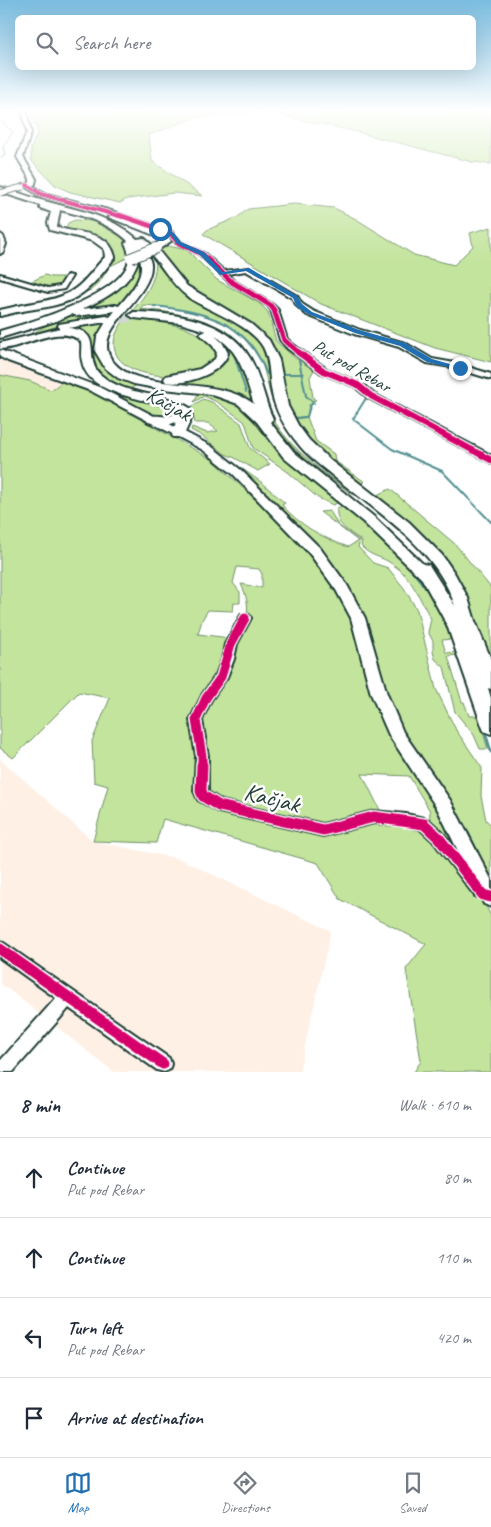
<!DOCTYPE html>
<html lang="en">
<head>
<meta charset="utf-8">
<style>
  body { margin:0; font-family:Caveat,sans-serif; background:#f6f6f7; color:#1f2937 }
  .stop { position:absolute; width:15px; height:15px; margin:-11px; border:4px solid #1f6fb2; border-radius:50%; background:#fff }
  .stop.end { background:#1f6fb2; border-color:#fff; box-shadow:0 1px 5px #0008 }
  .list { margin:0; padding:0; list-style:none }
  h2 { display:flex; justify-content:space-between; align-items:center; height:65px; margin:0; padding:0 20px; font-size:21px }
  h2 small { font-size:16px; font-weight:400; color:#747a83 }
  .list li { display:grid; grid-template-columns:32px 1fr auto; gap:15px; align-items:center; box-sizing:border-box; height:80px; padding:0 20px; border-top:1px solid #e0e1e3 }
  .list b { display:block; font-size:19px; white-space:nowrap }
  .list p { margin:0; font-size:16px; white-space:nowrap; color:#747a83 }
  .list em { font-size:16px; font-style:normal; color:#747a83 }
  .icon { flex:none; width:28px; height:28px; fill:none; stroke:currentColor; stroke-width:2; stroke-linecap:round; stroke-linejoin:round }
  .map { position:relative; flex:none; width:491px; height:1072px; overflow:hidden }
  .search { position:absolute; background:#fff; box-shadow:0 5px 20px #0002; left:15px; right:15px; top:15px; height:55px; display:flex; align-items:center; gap:12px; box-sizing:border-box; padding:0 18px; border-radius:8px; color:#747a83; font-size:19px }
  .sheet { height:385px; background:#fff }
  nav { display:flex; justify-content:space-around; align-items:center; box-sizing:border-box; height:70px; border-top:1px solid #e0e1e3; background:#fff; font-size:14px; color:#747a83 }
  nav a { display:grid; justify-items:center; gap:2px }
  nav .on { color:#1f6fb2 }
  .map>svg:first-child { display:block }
  .built { fill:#fef0e5 }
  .green { fill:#c3e49d; stroke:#719068; fill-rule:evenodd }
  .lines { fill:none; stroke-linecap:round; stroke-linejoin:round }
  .stream-far2 { stroke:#539092; stroke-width:1 }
  .stream-far1 { stroke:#539092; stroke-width:2 }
  .stream { stroke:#539092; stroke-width:3 }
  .highway-tunnel { stroke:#d2d8d6; stroke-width:10; stroke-dasharray:10 5; stroke-linecap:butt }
  .minor-casing { stroke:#1f3d34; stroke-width:4 }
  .major-casing { stroke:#1f3d34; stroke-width:4 }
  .highway-casing { stroke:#1f3d34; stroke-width:4 }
  .minor { fill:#fff; fill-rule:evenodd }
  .major { fill:#fff; fill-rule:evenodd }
  .highway { fill:#fff; fill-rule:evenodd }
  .minor-bridge-casing { stroke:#1f3d34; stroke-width:7; stroke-linecap:butt }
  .highway-bridge-casing { stroke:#1f3d34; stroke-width:12; stroke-linecap:butt }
  .minor-bridge { stroke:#fff; stroke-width:5 }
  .highway-bridge { stroke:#fff; stroke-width:10 }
  .cycleway-far4-casing { stroke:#fff; stroke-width:5.5 }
  .cycleway-far3-casing { stroke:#fff; stroke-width:7 }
  .cycleway-far2-casing { stroke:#fff; stroke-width:9 }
  .cycleway-far1-casing { stroke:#fff; stroke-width:12 }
  .cycleway-casing { stroke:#fff; stroke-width:14 }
  .cycleway-far4 { stroke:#d6006c; stroke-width:4 }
  .cycleway-far3 { stroke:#d6006c; stroke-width:5 }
  .cycleway-far2 { stroke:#d6006c; stroke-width:6 }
  .cycleway-far1 { stroke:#d6006c; stroke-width:9 }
  .cycleway { stroke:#d6006c; stroke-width:11 }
  .route { fill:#1f6fb2 }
  .labels { text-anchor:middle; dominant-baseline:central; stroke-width:5; stroke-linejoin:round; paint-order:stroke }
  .far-street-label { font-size:18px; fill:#1f3d34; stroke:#fff }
  .street-label { font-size:21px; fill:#1f3d34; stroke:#fff }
  .near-street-label { font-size:25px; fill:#1f3d34; stroke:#fff }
</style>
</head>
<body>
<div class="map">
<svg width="491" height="1072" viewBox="0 0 491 1072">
  <rect width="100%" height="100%" fill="#fff"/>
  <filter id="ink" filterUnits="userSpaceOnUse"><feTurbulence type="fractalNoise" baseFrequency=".02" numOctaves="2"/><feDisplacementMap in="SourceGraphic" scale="10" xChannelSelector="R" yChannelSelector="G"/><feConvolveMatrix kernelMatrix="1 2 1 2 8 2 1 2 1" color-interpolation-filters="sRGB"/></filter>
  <g filter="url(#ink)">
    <path class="built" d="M0,358L65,380L51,390L30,381L0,375Z
      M0,759L93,841L180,859L331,931L299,1072H114L0,983Z"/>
    <path class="green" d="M32,111H258L194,118L149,135L152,161L203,196L174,193L127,199L120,203L70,192L55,185L31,160V148L38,132L31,115Z
      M260,111H491V164L472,162L357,132Z
      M294,204L334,208L356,219L414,255L454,265L473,246L470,233L491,227V362L435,348L321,304L203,234L207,230L238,217L248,209Z
      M75,220L93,221L122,237L127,242L131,256L110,266L99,283L91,290L69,299L112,250L66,228L68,223Z
      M164,245L187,250L217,280L259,303L268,312L276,341L294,357L314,370L310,377L313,398L316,400L311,401L313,403L309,405L307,416L289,419L270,345L191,292L156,249Z
      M141,258V272L133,291L119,306L73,312L98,301L136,259Z
      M156,262L165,275L179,289L237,324L264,346L269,357L275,402L273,403C267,387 266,370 258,355C240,317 180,308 143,305L140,309C176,312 234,320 251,358C260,378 262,400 273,419C292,451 325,473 353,495L307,461L282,436L266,411L260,395L223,333L135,312L132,318L148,319L183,327L209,339L218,353C208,385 115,384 114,345C113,318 155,302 156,262Z
      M45,275L51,277H66L65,278L60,286L47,288L28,283Z
      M114,311L111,314L113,315L98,335L95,346L97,355L108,370L139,384L130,389L176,400L188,406C155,394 125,394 95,372C94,365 90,338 88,336C84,332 72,331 65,329L104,321L109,315L81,319L31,334C62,316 78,314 114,311Z
      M205,329L225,341L237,354L255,405C224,388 197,386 163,383C178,379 224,379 226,355C227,343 213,335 204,330Z
      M0,375L30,381L51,390L65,380L88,390L213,460L291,533L333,586L349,615L356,633L365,675L377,711L391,739L439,813L491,916V1072H414L421,1061L406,969L426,944L340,899L318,863L163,819L156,843L93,841L108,786L94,782L92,741L110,698L79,692L13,758L0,748ZM237,567L259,569L262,574V588L241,584C252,607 248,618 237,639L198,634L202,620L208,610L233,611L234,603H240V592L233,583ZM362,774L409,776L430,811L429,831L386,822Z
      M93,380L107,389L171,406L177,412L172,418L156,416L92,384Z
      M196,392C251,399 246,419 280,452C299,470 320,485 339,502L333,505L318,498L288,472L253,448L245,422L217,402L204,396L194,402L199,393Z
      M203,399L212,402L241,423L250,448L270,464L258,471L233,457L225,454L202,436L191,430L192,427L207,433L218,431L208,423H195L191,407Z
      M307,417L316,441L334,454L335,461L365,482L356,485L328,464L290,420Z
      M231,461L261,482L285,503L282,505C301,526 321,537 348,547L358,541L320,512L330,511L338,525L360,541L358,547L373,563L388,568L404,588L417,610L436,689L456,730L482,768L481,796L486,820L491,825V879L467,828L392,714L363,615L279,509Z
      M390,489L455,544L491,588V663L474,617L459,588L372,497Z
      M344,506C393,547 427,579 452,639L442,640L446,653L457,652V655L448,656L462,702H464L469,716H478L488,749H480L474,735L455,712L444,667L435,659L433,652V641L428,632L431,619C420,600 412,576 392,564C382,556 370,557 361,546L362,541C349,531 335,526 337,508Z"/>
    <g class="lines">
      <path class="stream-far2" d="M0,120L13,132L3,147L5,155L0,159"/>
      <path class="stream-far1" d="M154,306C207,312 246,321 267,374
        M234,354L246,392
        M299,360L306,396L314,403
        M283,374H303
        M368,395L353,419L392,449L442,471L491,522
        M294,418L307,417L310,406L313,403"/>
      <path class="stream" d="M413,571L428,590
        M484,729L491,752"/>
      <path class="highway-tunnel" d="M106,319L133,317"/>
      <defs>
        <path id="minor" d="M22,111H26L31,132L23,157L36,179L35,184L32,186L43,193L108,210L171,231L181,242L204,253L224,271L249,268L297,296L302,304L313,311L360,330L405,343L432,359L455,363L491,374V379L451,367L427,363L399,347L354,334L307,315L297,306L292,298L246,271L227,274L234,281L272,304L278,310L287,339L294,345L327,369L361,383L374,394L485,452L491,456V463L368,398L355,387L321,373L288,349L280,340L271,310L268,306L230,283L200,255L177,244L167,233L104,212L39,195L26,187H22V185L30,183V179L17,157L27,132Z
          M0,234L3,236L6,244L3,252L0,254Z
          M0,274L48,288L60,286L67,275L72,276L64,289L48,292L0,278Z
          M245,614L249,615L251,618L237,644L234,659L227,677L211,700L202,720L208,756V792L222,801L323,824L374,811L406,814L424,818L429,820L443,833L485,886L487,891L485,896L480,898L475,896L433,841L420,829L406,826L374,823L323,836L219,812L198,800L194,791L196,756L190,720L202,695L216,675L222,659L225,644L241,615Z
          M0,941L5,944L169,1058L171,1064L169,1070L164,1072L157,1070L69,1008L13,1072H0V1061L56,998L0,958Z"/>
        <path id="major" d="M18,306L22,309L21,311L0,316V310Z
          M0,350L99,387L211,446L241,470L320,548L347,585L365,618L387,694L403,732L450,800L491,879V907L484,904L438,810L389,735L371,694L351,618L336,590L310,554L233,474L203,450L91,391L8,361L0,357Z"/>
        <path id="highway" d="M0,187C12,190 24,195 37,199C71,209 110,214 137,239L144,238L153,246L161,240L159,237L108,217L115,215L166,233L171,241L158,250L187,286L251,324L269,340L279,360L288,406L298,425L309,440L331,461L409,522L442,555L455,574L468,598L475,621L491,659V689L488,688L491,698V734L484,731L482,726L447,625L422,579L363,522L284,458L257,422L238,404L210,394L155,388L134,384L118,378L105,368L95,351L97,337L106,322L68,328C106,331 82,358 101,375C126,397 163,391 190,408L192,417L183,437H173L172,434L176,422L168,425L148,422L146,419C154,411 166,421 175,413L171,407C145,398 88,396 82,361C80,355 82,348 81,342C62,322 23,349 0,349V343L60,328L58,326L59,324L106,316L110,317L115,311L77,316L72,314L56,321L0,338V331C29,323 127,294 129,258C129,253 127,247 125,243L128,241C110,223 83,216 60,210L57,227C78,235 109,229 115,257C105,270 92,288 78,296C61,307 37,308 18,312L14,311L13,309L14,307C32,302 52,302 68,293C83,286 94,268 105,257L104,249L93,241L50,230L48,223L51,212L40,208V205L0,192ZM143,247C161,261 169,283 188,297C210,312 250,324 263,347C270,360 269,375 271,388C274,410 285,428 299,445C310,459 325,469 338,480C382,515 438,551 455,606L429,565L423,564L373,516L294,452L270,422L273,419C264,400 261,377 250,358C227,319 175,313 134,312L129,315L134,318L180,323L206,331L200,334L213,346L217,353L215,359L200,369L166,376L164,379L166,382C185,386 223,373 228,353L222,342L215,336C241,350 245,378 254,404C214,373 132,396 110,357C93,328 153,297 151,264C150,258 146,252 143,247ZM139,257C147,275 130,293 119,306L115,305L82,309C107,298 132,285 139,257Z"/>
      </defs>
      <use href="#minor" class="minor-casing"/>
      <use href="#major" class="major-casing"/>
      <use href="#highway" class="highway-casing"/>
      <use href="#minor" class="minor"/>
      <use href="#major" class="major"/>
      <use href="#highway" class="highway"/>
      <defs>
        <path id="minor-bridge" d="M0,193L23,187"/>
        <path id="highway-bridge" d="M131,258L156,248"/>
      </defs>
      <use href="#minor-bridge" class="minor-bridge-casing"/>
      <use href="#highway-bridge" class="highway-bridge-casing"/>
      <use href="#minor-bridge" class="minor-bridge"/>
      <use href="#highway-bridge" class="highway-bridge"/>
      <defs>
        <path id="cycleway-far4" d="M27,185L41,194L123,217"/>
        <path id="cycleway-far3" d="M119,215L169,232L179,243L202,254L232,282L270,305L274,310L284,340L300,354"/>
        <path id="cycleway-far2" d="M298,352L324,371L358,385L371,396L491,460"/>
        <path id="cycleway-far1" d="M202,767V756L196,720L206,698L221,677L231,644L245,618"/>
        <path id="cycleway" d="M202,765L201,791L203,796L219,806L323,830L374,817L424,824L438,837L483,895L491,897
          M0,949L163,1064"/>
      </defs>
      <use href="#cycleway-far4" class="cycleway-far4-casing"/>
      <use href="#cycleway-far3" class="cycleway-far3-casing"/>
      <use href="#cycleway-far2" class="cycleway-far2-casing"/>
      <use href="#cycleway-far1" class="cycleway-far1-casing"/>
      <use href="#cycleway" class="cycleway-casing"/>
      <use href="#cycleway-far4" class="cycleway-far4"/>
      <use href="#cycleway-far3" class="cycleway-far3"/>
      <use href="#cycleway-far2" class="cycleway-far2"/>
      <use href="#cycleway-far1" class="cycleway-far1"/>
      <use href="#cycleway" class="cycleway"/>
    </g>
  </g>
  <linearGradient id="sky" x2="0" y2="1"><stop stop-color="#7abcdf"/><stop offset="0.42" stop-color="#fff"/><stop offset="1" stop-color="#fff" stop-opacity="0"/></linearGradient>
  <rect width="491" height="262" fill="url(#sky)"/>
  <path class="route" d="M160,227L174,233L181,242L204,252L223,272L249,268L297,296L302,304L312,312L359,330L405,343L432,359L464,368L460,370L427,362L400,346L355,333L308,314L297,307L293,298L246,271L220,275L200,255L177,244L171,235L158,230Z"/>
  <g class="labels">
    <g class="far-street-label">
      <text transform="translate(352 366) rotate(30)">Put pod Rebar</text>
    </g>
    <g class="street-label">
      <text transform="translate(169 404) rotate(29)">Kačjak</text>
    </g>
    <g class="near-street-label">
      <text transform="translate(272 798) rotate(14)">Kačjak</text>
    </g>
  </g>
</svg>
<div class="stop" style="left:160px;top:229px"></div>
<div class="stop end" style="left:460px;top:368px"></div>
<div class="search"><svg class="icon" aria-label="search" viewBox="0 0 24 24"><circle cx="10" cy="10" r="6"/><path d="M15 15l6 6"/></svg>Search here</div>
</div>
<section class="sheet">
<h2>8 min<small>Walk · 610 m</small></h2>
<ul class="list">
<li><svg class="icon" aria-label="ahead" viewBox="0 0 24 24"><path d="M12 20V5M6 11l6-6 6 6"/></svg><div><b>Continue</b><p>Put pod Rebar</p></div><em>80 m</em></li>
<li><svg class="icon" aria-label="ahead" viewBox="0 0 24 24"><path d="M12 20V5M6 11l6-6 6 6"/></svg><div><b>Continue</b></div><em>110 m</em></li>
<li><svg class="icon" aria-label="left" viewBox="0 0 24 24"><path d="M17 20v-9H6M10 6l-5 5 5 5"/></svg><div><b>Turn left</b><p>Put pod Rebar</p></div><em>420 m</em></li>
<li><svg class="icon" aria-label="arrive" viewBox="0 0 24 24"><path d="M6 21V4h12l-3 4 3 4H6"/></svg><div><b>Arrive at destination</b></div></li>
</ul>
</section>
<nav>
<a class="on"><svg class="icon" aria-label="map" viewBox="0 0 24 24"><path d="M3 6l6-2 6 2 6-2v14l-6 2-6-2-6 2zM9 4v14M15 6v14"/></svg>Map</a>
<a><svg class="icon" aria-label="directions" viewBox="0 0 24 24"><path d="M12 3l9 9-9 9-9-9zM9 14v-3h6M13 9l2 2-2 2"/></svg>Directions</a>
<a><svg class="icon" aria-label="saved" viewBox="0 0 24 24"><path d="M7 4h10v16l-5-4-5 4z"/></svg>Saved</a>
</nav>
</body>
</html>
